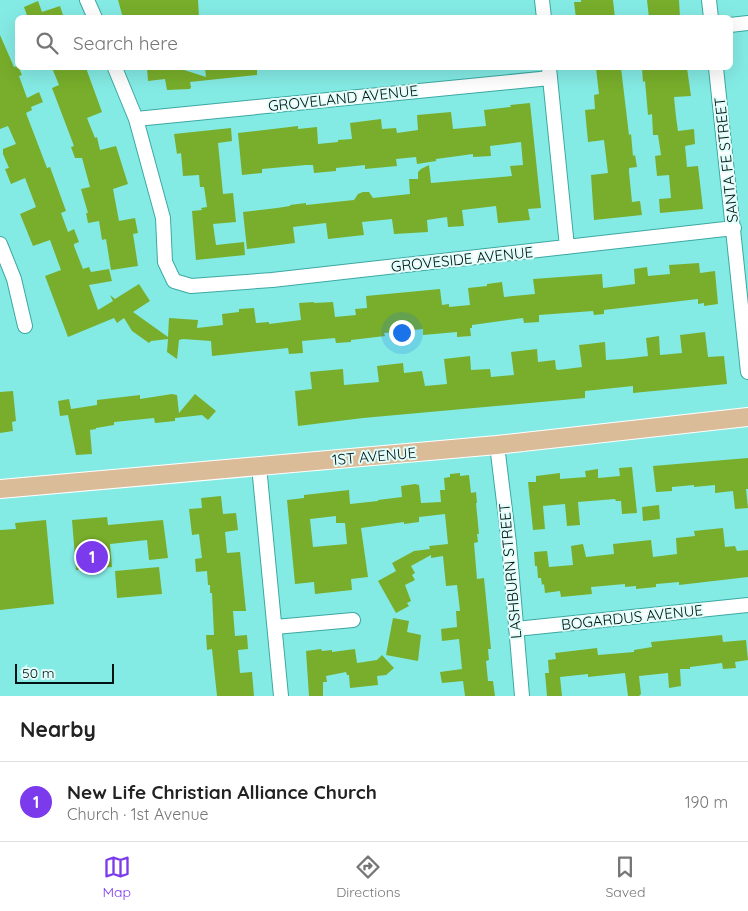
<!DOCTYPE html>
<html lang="en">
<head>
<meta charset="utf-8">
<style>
  body { margin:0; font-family:Quicksand,sans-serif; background:#f2f2f2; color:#222 }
  .scale { position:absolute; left:15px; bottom:12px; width:99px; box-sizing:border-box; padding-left:5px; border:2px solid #001211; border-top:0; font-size:14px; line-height:18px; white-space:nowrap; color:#001211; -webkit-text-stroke:4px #e2fefb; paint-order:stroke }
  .you { position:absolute; left:401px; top:332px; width:18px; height:18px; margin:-12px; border:4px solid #fff; border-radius:50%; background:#1a73e8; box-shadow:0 0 0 8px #1a73e833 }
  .badge { display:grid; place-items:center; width:32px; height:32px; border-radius:50%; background:#7c3aed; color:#fff; font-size:16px; font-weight:700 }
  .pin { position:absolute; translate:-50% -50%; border:2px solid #fff; box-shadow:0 1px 5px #0006 }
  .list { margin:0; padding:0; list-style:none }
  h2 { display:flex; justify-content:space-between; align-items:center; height:65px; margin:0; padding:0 20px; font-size:21px }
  h2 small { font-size:16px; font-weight:400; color:#767676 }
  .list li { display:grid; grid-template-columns:32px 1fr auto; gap:15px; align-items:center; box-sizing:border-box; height:80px; padding:0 20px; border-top:1px solid #e0e0e0 }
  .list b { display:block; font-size:19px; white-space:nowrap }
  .list p { margin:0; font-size:16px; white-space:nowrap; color:#767676 }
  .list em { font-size:16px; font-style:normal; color:#767676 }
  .icon { flex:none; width:28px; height:28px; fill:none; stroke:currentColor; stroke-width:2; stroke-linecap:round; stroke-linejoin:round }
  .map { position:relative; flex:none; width:748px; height:696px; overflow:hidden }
  .search { position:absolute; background:#fff; box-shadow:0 5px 20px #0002; left:15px; right:15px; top:15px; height:55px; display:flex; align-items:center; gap:12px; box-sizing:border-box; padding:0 18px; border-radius:8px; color:#767676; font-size:19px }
  .sheet { height:145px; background:#fff }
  nav { display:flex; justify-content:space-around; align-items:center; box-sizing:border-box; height:70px; border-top:1px solid #e0e0e0; background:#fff; font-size:14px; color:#767676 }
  nav a { display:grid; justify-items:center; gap:2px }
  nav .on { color:#7c3aed }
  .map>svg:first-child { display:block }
  .building { fill:#78ae2b; fill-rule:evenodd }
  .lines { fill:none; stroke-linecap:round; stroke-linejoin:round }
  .minor-casing { stroke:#3ca8a2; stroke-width:16 }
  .major-casing { stroke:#fff; stroke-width:20 }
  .minor { stroke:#fff; stroke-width:14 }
  .major { stroke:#dabc99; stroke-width:18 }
  .labels { text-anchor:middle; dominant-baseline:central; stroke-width:4; stroke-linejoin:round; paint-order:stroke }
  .street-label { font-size:15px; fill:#001211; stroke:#e2fefb }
</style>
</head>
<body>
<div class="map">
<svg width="748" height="696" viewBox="0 0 748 696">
  <rect width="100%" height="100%" fill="#84ebe4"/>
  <path class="building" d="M118,0H198L199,17L123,18Z
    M581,0H613L615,18H576L574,2H581Z
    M647,0H679L680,18H649Z
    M38,1L42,12L60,6L64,18H28L24,7Z
    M0,35L14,67L18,66L19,68L22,75L19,76L27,98L39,92L43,102L31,107L32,110L26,113L47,168L50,167L66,211L61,213L68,232L74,229L79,242L74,244V246L83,269L89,267L91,272L109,269L112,281L89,285L98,310L113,301L110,295L115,299L139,284L150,301L133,312L168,337L169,318L198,320L197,328L223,325L222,314L239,312V309L254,308L256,323L269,322V324L301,320L299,303L314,302V303L333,302L335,317L356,315L355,309L367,308L366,296L440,289L442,305L449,304V307L470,305L468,288L487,286V284L502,282L504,297L535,294L533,279L602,274L603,288L635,284L634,269L647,267L648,276L670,274L669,265L699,263L700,273L715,271L718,304L704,306V303L698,304V299L604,310V314L594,315L593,311L539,315V322L524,323L523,318L472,325V328H470L471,336L457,337V332L423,335V329L384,333L385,336L351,340V342L336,343L335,338L302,341L303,353L289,354L288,348L212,356L211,341L183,339L179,340L177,359L167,352L168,339L151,341L149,343L132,331L124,318L117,323L114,318L68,337L45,276L61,270L50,240L33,246L20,214L36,207L25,178L11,184L5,169L9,168L3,154V149L16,144L8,126L0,129Z
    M52,68H86L102,112L87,118L95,138L97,137L100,150L116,146L128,184L113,189L119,221L135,218L138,233L133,234L138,266L111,270L106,239L102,240L99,221L88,223L86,213H88L81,189L90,187L82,158H75L71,147L74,146L52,88L59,85Z
    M147,68H180L181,69L206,77L205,68H257V75L190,82L191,87L190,89L167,90L165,79L148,81Z
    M596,68H621L629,135L631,134L633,156L635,155L637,167L629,168V172L632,202L640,201L642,215L594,220L591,175L608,173L604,140L588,142L585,110L595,109L594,95L599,94Z
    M642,68H687L691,96L674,97L676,117L678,131L694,129L695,144L685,146L687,167L698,166L703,209L660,213L659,199L671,198L669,175L657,176L655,156L661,155L658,135H653L652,114L648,115L645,81L643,82Z
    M530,103L541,208L528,209L530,220L498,223L496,206L462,210L464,226L448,227L447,217L427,220L428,232L394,234L392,219L362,222L364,235L328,239L326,223L293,227L295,243L247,249L243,212L277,208L290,206V205L306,203V205L354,200L358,194L363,192H369L373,198L410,194L409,179H418V172L421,169L429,165L431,183L512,176L510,166L523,165L521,142L490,146L491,156L473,157V154L436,159V161L417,164L416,157L396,159L397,166L365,169V165L336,168V171L314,173L313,165H306L262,169V173L242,175L238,133L298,126V129L317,127L318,144L338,142V140L352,139L350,123L381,119L382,129L396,128L397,133L418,130L417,115L451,112L453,129L486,126L484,110L511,107L510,105Z
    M231,128L232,141L218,143L223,194L233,193L236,222L213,224L216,245L244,242L245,255L196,260L192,211L202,210L201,208L207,207L204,187H200L199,175L183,176L181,153L177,154L174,134Z
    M705,332L708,357L724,356L727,384L633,393V386L585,391V398L363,418L298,426L295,391L312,389L310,372L343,369L344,385L379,382L377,366L403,363L404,373L422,371L425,386L447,384L444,359L470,356L471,370L490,369L491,377L514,375L511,352L537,349L538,362L555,360L556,369L558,370L582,367L579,345L605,342L606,360L622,359L648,356L646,338L659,336L660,355L682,353L680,335Z
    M13,391L16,421L12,422L13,431L0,433V392Z
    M172,394L177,395L179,413L195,394L216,411L208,420L202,415L175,418V421L155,423L154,418L114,422V425L96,428V429L90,430L92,454L76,455L68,415L60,416L58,401L69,399L71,409L97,405V400L140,395V399Z
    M748,458V489H746L748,508L735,509L733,491L715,493V485L694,487V485L672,487V491L656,492L653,466Z
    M632,467L637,513L622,514L621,501H616L615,499L578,502L580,525L567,526L565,504L543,506L545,529L533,530L528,482H536V476L560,473V479L586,477L585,471L598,469V478L620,476L619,468Z
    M460,473V476L469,475L471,493L476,492L477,503H476L479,534H477L478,542L474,543L477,579L484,578L491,649H488L489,660L486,661L488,681H493L495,696H465L463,681L442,683L440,672L462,669L459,639L442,641L441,629L457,627L456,611H460L457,585L446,586L443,556L431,558V555L411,566L415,573L412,575L415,580L405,585L411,601L407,603L409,606L396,613L378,581L396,571L392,563L414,551L430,549L429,546L448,544L445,514L419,517V522L404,524V522L361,528L368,577L351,579L352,590L315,594L314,582L295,584L287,500L304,498V495L349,490L350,504L378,501V500L402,497L401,486L415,484L419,485L421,503L441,502L440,490H445L444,478L450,477V474ZM336,516V523H345L347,544L313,547L310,519Z
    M221,496L223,514L236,513L238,530L225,532L227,553L240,552L246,611H233L235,636L247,635L248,649L238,650L240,673L252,672L254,696H217L212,649L207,650L206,635H214L212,593H210V585H208L207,571L196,572L195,559L202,558L199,534L192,535L189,509L202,508L201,498Z
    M659,505L660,519L643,521L642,507Z
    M107,517L108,525L163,520L168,558L149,560L147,540L110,544L112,567L76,570L72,520Z
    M46,520L54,604L0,610V530L16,529L15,523Z
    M723,528L725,547L735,546L737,551L748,550V577L679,585V582L656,584V587L636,589V586L625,587V584L591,587L592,594L561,597L560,591L545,593L544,584L542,585L541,578H538L537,566H535L534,552L547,551L549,567L573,565L571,546L583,544L586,557L614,554L613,544L651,540L653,557L677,554L676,538L695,536L694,531Z
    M159,567L162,594L117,598L115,571Z
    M393,618L409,621L407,632L421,635L418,661L386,655Z
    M722,635L723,642L746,640L748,660L735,662L736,668L723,669L722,663L690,667V669H680L681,686L669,688L668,673L639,676L641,694L639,696H628L625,673L588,677V674L560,677L562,696H547L545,673H549L548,660L556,659L555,653L597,648L598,655L634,652V650L652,647L651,642Z
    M321,649L322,651L332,650V652L355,649L357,663L377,660L382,655L394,668L386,675L377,676L378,685L350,688L349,675H347L346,672L326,676L327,682H323V696H309L306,651Z"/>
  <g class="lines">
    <defs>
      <path id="minor" d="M87,0L95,18
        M542,0L544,18
        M709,0L711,18
        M730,25L748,23
        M115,68L136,119L163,218L165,262L174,281L191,286L272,280L734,228
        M549,68L567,247
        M716,68L748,372
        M136,119L550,78
        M0,244L14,279L25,326
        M497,445L509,543L522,696
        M259,466L281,696
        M275,627L353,620
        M516,629L748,605"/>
      <path id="major" d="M0,489L497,445L748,417"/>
    </defs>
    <use href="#minor" class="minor-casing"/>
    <use href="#major" class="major-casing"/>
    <use href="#minor" class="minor"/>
    <use href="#major" class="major"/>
  </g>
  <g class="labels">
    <g class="street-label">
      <text transform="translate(343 98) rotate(-6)">GROVELAND AVENUE</text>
      <text transform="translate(726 160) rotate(-96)">SANTA FE STREET</text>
      <text transform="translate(462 259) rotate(-6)">GROVESIDE AVENUE</text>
      <text transform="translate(374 456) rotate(-5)">1ST AVENUE</text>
      <text transform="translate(510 571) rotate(-95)">LASHBURN STREET</text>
      <text transform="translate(632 617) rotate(-6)">BOGARDUS AVENUE</text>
    </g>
  </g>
</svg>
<div class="scale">50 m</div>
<div class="you"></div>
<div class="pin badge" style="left:92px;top:557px">1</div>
<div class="search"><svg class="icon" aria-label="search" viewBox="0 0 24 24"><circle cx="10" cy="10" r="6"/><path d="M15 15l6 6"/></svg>Search here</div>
</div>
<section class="sheet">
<h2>Nearby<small></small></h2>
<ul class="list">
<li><span class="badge">1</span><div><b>New Life Christian Alliance Church</b><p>Church · 1st Avenue</p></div><em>190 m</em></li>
</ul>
</section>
<nav>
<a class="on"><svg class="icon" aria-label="map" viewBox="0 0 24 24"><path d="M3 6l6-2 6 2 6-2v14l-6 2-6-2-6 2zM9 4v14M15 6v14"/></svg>Map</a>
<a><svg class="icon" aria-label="directions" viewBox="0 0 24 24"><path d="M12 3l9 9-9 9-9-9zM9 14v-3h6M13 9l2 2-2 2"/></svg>Directions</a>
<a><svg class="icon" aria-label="saved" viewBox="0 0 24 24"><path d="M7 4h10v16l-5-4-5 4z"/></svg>Saved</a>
</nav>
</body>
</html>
